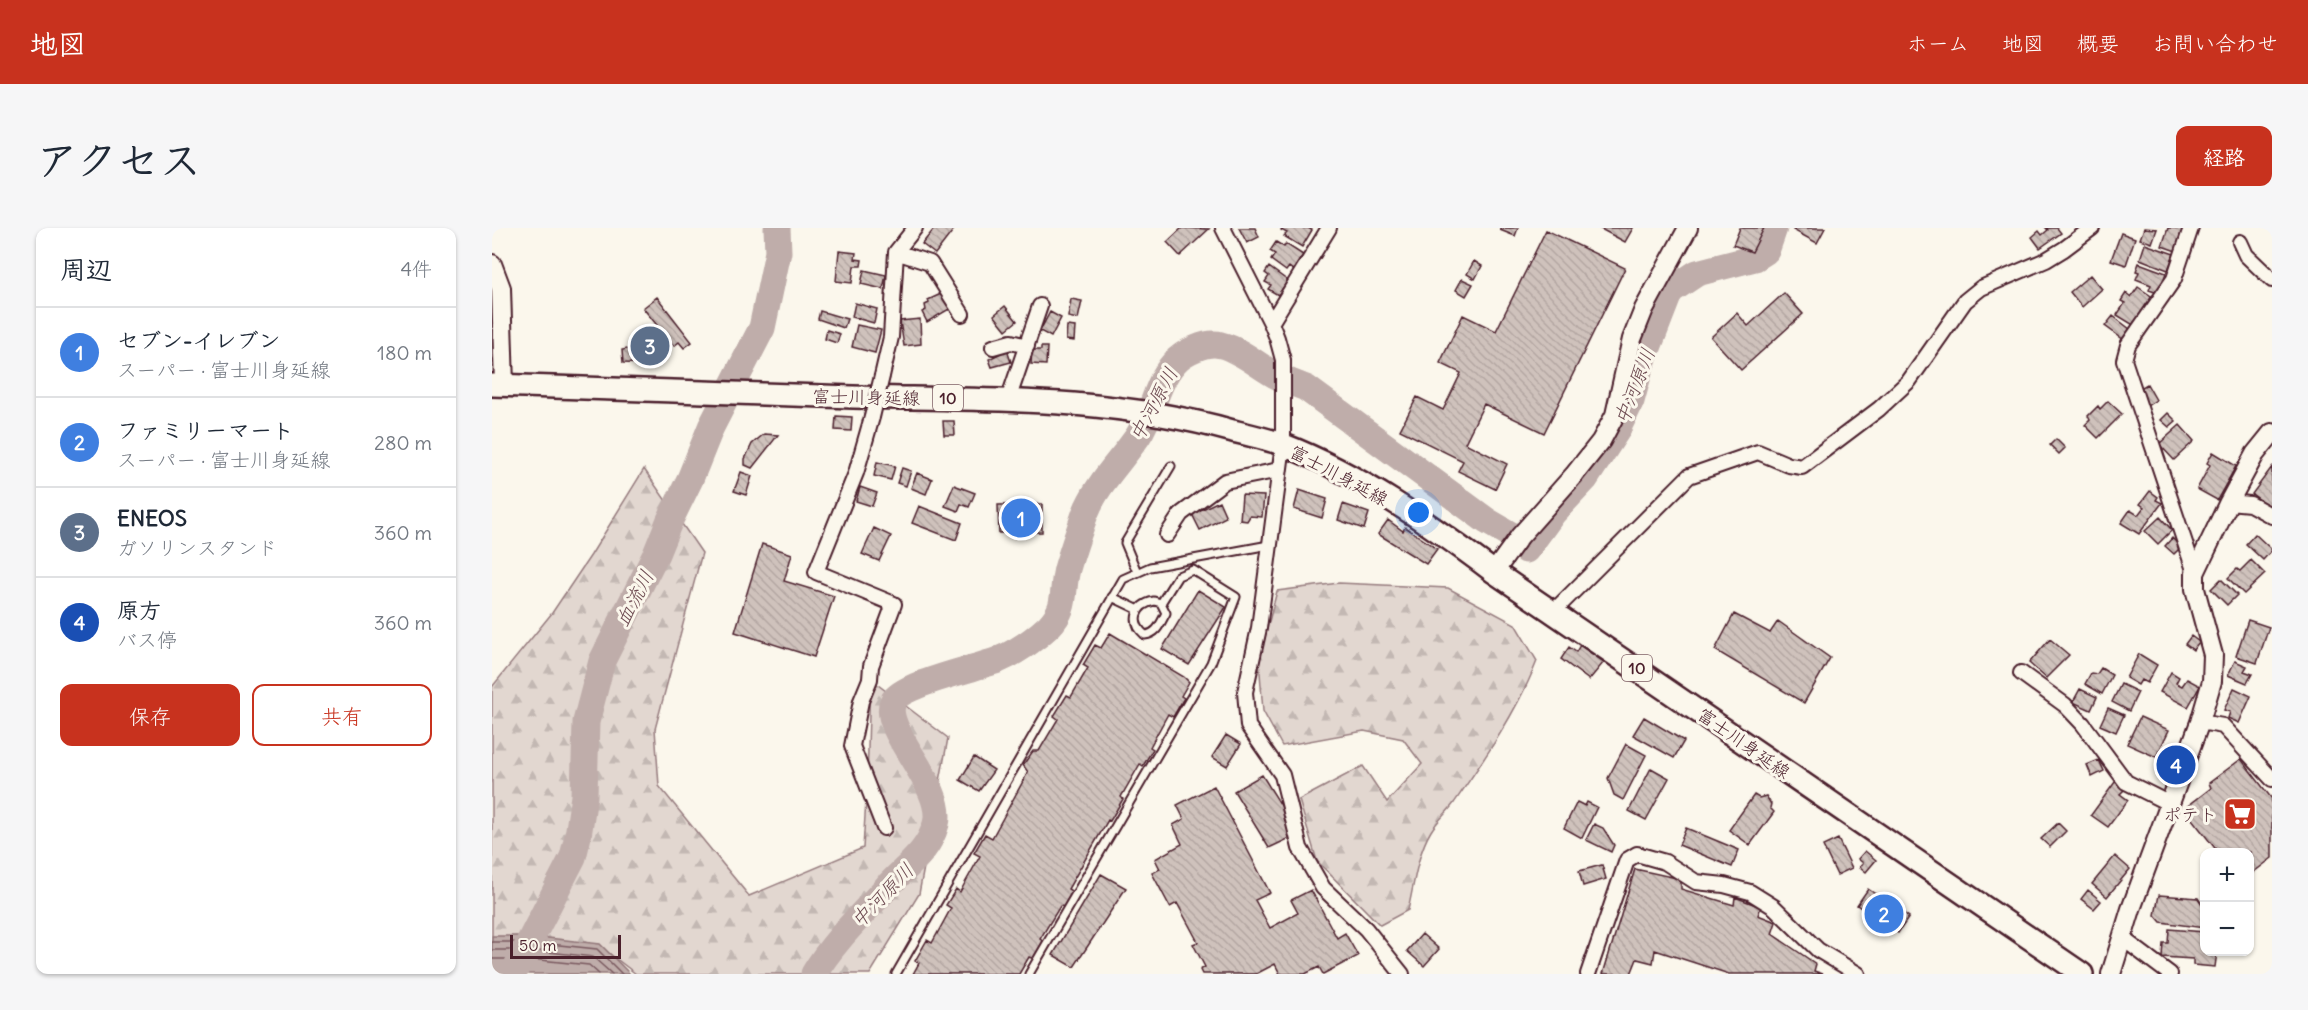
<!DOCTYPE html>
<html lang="ja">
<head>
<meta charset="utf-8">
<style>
  body { margin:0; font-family:Delius,"Klee One",sans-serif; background:#f6f6f7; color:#1f2937 }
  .controls { position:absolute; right:18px; bottom:18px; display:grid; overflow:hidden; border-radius:12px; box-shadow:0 2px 4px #0004 }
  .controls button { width:54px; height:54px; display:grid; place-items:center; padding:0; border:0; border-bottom:2px solid #e0e1e3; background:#fff; color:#1f2937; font:30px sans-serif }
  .scale { position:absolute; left:18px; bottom:15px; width:111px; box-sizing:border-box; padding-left:6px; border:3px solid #4a1f2b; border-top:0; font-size:16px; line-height:21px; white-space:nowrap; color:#4a1f2b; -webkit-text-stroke:4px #fbf7ec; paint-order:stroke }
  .you { position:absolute; left:927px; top:285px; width:21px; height:21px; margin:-15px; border:4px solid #fff; border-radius:50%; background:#1a73e8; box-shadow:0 0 0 9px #1a73e833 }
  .badge { display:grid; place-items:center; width:39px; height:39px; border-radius:50%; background:#c8321e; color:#fff; font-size:20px; font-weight:700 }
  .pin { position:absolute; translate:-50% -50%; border:3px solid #fff; box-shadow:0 2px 6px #0006 }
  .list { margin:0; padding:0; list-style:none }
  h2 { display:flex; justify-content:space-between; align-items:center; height:78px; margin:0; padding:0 24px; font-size:26px }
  h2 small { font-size:20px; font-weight:400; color:#747a83 }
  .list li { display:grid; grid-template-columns:39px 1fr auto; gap:18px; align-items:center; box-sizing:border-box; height:90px; padding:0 24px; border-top:2px solid #e0e1e3 }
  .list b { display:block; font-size:22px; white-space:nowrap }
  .list p { margin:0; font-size:20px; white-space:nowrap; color:#747a83 }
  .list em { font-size:20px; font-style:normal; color:#747a83 }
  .actions { display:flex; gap:12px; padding:18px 24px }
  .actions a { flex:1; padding:14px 0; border:2px solid #c8321e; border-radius:12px; text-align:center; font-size:21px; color:#c8321e }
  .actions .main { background:#c8321e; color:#fff }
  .map { position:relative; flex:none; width:1780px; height:746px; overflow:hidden; border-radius:12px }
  header { display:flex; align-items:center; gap:36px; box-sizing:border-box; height:84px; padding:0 30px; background:#c8321e; color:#fff }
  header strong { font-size:28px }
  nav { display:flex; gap:33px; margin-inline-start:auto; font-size:21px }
  .intro { display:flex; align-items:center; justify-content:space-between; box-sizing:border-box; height:144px; padding:0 36px }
  h1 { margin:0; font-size:42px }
  .button { padding:15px 27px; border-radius:12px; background:#c8321e; color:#fff; font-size:21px; font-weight:700 }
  main { display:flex; gap:36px; padding:0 36px }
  aside { flex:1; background:#fff; border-radius:12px; box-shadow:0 2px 4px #0004 }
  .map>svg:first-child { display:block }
  .forest { fill:url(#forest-firs); stroke:#967b7e; stroke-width:1.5 }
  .water { fill:#bfadaa; stroke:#907477; stroke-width:1.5 }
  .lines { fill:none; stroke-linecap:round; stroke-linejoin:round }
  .shore { stroke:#79585e; stroke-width:1.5 }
  .river { stroke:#bfadaa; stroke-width:27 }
  .building { fill:url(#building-back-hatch); stroke:#4a1f2b; stroke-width:1.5 }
  .lane-casing { stroke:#4a1f2b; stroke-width:11 }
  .street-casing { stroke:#4a1f2b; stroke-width:18 }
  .secondary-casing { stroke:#4a1f2b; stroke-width:22 }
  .primary-casing { stroke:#4a1f2b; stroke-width:26 }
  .lane { stroke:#fbf7ec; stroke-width:7 }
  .street { stroke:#fbf7ec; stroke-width:14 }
  .secondary { stroke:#fbf7ec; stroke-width:18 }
  .primary { stroke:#fbf7ec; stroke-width:21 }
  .street-bridge-casing { stroke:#4a1f2b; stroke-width:18; stroke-linecap:butt }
  .street-bridge { stroke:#fbf7ec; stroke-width:14 }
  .labels { text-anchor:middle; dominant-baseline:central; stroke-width:6; stroke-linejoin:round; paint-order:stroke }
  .shield { fill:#fbf7ec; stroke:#7f6065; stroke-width:1.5 }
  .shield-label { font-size:16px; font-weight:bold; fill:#4a1f2b }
  .street-label { font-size:18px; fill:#4a1f2b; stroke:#fbf7ec }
  .poi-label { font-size:18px; fill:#4a1f2b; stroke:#fbf7ec; text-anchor:end }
  .water-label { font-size:20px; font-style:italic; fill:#6d4a51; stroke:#fbf7ec }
</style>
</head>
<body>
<header>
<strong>地図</strong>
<nav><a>ホーム</a><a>地図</a><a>概要</a><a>お問い合わせ</a></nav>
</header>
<div class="intro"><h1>アクセス</h1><a class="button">経路</a></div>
<main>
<aside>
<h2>周辺<small>4件</small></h2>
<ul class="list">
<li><span class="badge" style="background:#3f7fe0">1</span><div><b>セブン-イレブン</b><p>スーパー · 富士川身延線</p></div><em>180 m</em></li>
<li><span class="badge" style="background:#3f7fe0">2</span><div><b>ファミリーマート</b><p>スーパー · 富士川身延線</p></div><em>280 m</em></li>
<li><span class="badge" style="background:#5c6f8a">3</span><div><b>ENEOS</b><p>ガソリンスタンド</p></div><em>360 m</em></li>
<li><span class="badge" style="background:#1a4fb4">4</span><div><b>原方</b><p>バス停</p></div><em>360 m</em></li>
</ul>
<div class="actions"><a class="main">保存</a><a>共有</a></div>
</aside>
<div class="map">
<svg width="1780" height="746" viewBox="0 0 1780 746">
  <defs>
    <pattern id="forest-firs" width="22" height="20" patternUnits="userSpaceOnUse" patternTransform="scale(1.5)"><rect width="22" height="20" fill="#e2d7d0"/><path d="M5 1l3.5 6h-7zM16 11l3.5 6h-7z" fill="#c3b8b3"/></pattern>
    <pattern id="building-back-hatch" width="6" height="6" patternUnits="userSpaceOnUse" patternTransform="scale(1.5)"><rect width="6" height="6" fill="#cfc2bc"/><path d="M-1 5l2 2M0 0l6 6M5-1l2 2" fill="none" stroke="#b3a6a2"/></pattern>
  </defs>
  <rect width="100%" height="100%" fill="#fbf7ec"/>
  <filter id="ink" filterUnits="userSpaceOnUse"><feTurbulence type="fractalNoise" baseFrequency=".0167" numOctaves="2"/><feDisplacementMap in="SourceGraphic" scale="12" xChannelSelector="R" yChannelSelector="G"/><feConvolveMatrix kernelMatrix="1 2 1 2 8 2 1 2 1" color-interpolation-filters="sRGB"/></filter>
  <g filter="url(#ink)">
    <path class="forest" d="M152,241L210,325L163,501L167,558L257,668L371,620L375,556L378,451L456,510L427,666L378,746H144L118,726L0,724V459L60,385L99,327Z
      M847,355L956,360L1023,396L1045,433C1025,484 993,530 962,575C955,585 945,593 939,603C925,626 922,657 916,682L888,697L825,633L807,572L871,538L895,574L930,536L911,511L872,503L790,518L771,483L767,432L785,363Z"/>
    <path class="water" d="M0,708H39L108,716L138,746H0Z"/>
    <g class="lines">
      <path class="shore" d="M0,714H39L105,721L130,746
        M0,722H39L101,729L120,746
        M0,731H38L97,737L107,746"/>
      <path class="river" d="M21,746L81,629L86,608L92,568L94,494L110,433L164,326L177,294L198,251L219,199L270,100L286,24L285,0
        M322,746C339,716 371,685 395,659C414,638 436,625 444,596C454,558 388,502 401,474C409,456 485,440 506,432C525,424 542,412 557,398C576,378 569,365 575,341C580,323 587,304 593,286C604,257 629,233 646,208C661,185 664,155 682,135C691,124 715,113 729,117C749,122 765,137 783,147C792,152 804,156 814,160L995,293L1019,307L1034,322L1061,285L1093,251L1125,202L1139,173L1148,140L1178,63L1205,45L1263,30L1274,23L1282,0"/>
    </g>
    <path class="building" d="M443,0H463L443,26L430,16Z
      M690,0L717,1L688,28L675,14Z
      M747,0H763L767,9L755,15Z
      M790,0H816L820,2L810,19L792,8L795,5L789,2Z
      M1009,0H1026L1023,8L1008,2Z
      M1107,0H1141L1133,14Z
      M1248,0H1272L1260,24L1241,17Z
      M1302,0H1333L1325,15L1301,2Z
      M1554,0H1565L1569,5L1548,20L1540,9L1547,3L1550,7L1556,2Z
      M1652,0L1665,1L1660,15L1648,11Z
      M1676,0H1694L1687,24L1670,18Z
      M1054,2L1133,40L1052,205L992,176L973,215L1015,236L1003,261L966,243L971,233L908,202L925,169L951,182L969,145L948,135L971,87L1004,103Z
      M1629,5L1643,10L1634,37L1619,32Z
      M784,14L792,19L794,16L811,27L801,42L797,39L794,43L779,32L783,26L778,23Z
      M1653,16L1682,26L1676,42L1648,31Z
      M347,23L364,25L363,31L370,32L369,38H362L360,55L344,53Z
      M982,33L990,38L983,51L975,46Z
      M1647,35L1674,45L1666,65L1657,62L1659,57L1644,51L1647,44L1644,43Z
      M777,39L796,53L786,67L776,61L779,57L773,54L777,48L773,45Z
      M372,42L394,47L391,61L369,56Z
      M1598,47L1610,61L1590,79L1578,64Z
      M970,51L981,56L974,68L964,62Z
      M1646,59L1662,70L1643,98L1625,87L1633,75L1629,73L1634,65L1639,69Z
      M451,65L459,80L435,94L430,84L434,82L433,77L437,75L436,72Z
      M1292,65L1311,86L1249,142L1219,109L1245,85L1256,98Z
      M165,69L200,114L192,120L187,114L182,118L151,80Z
      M579,71L590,73L586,91L576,89Z
      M363,75L385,81L382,95L360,89Z
      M513,78L525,93L514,102L502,87Z
      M328,83L355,91L352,100L326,91Z
      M558,84L569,90L559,109L548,103Z
      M1621,88L1639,102L1632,112L1613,98Z
      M428,91L429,116L412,118L408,93Z
      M365,97L389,102L383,125L360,119Z
      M575,98L583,99L582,113L574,112Z
      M335,102L348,106L345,115L333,111Z
      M169,103L179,115L164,126L162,136L131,135L130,122L146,119V104L163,107Z
      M549,119H555L554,137L539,136L540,122H549Z
      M515,122L519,134L500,139L497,131Z
      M1655,156L1664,172L1655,178L1645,162Z
      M1616,173L1630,186L1606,210L1593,197L1598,192L1596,188L1606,178L1608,181Z
      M1676,185L1684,193L1677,199L1669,192Z
      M344,188L360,189L359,203L343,202Z
      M451,193H462L463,207H452Z
      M1688,197L1702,213L1682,232L1667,216Z
      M272,206L286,207L260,240L253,237V231L260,216Z
      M1564,211L1573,220L1567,226L1558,217Z
      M1721,224L1744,238L1725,272L1705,261L1718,237L1715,235Z
      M385,234L403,238L399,252L382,248Z
      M1780,239V279L1779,280L1760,266Z
      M410,240L419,243L414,258L405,255Z
      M249,244L260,248L254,267L242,263Z
      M425,245L440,251L434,266L419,260Z
      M462,257L483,265L477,279L469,276L466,283L453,278Z
      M368,259L385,265L380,278L364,273Z
      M807,262L835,271L830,290L802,281Z
      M1658,263L1666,269L1664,272L1670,275L1647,306L1629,295L1638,282L1646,287L1652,279L1648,276Z
      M750,267L772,268L770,289L758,288L755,293L748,292Z
      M727,273L734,289L708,302L700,286Z
      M550,276V304L507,305L506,277Z
      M851,276L877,285L872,301L846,292Z
      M427,278L470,295L464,312L420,295Z
      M1668,289L1680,302L1666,316L1653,303Z
      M896,292L911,303L913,299L945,321L934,336L886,306Z
      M382,300L399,308L387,333L370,326Z
      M1763,306L1780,322L1771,332L1754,316Z
      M1680,310L1689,319L1682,326L1673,318Z
      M270,316L300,326L292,353L342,368L322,429L243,404Z
      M1759,332L1773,346L1752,366L1736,350L1745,341L1748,343Z
      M1729,351L1745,367L1735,377L1719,361Z
      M706,362L734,379L697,437L670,421Z
      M1242,386L1278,405L1286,393L1338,430L1312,475L1223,422Z
      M1756,392L1777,399L1765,435L1744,428Z
      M618,405L692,449L697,454L689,468L692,470L681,489L676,486L658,519L661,521L651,538L648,536L629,569L631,571L618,593L616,592L576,661L581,664L573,679L568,678L548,711L552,714L542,731L537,729L527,746H421L427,735L423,733L435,712L440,715L459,680L454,677L464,661L468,664L488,628L482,625L493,606L500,610L536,544L531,537L541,523H547L566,491L562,488L575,467L579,469L596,440L591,437L603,417L609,420Z
      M1699,408L1707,414L1701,422L1693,416Z
      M1558,411L1577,427L1554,450L1537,435Z
      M1088,417L1112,434L1097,452L1069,431L1077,419L1084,424Z
      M1647,426L1665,437L1655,455L1649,452L1646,457L1634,450Z
      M1743,433L1755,438L1752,443L1760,446L1755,455L1736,447Z
      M1609,440L1620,447L1610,466L1593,456L1599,445L1605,446Z
      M1679,444L1687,449L1684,455L1690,458L1695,451L1708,458L1696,479L1668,464Z
      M1629,456L1646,464L1637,483L1620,474Z
      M1742,460L1759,468L1747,495L1736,490L1738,484L1732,482Z
      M1588,461L1605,469L1599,482L1581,474Z
      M1616,480L1632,487L1624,504L1608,497Z
      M1152,489L1192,513L1182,530L1141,507Z
      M1648,489L1677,502L1664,529L1635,516Z
      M734,507L749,516L735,538L720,529Z
      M1134,516L1154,527L1131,572L1122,567L1116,550Z
      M482,529L502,542L487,563L468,552Z
      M1749,531L1780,571V630L1758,647V624H1726L1692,581L1719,560L1717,555Z
      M1607,532L1612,543L1600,549L1595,537Z
      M1159,540L1177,550L1154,592L1137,583Z
      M770,547L790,579L798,610L777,620L742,563Z
      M1623,554L1633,561L1628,566L1636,572L1616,599L1599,587Z
      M722,558L778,665L763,672L778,700L806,685L799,672L819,662L845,710L853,705L866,728L831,746L827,739L813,746H788L783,736L764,746H710L708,742L713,739L701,716L706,714L685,675L678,679L660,645L668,641L663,631L690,616L681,597L692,591L685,577Z
      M1262,567L1267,570L1274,568L1279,576L1278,580L1282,584L1258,617L1237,602Z
      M1085,574L1093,578L1095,574L1105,579L1090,610L1072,600Z
      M1566,595L1574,603L1558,619L1549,611Z
      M1102,596L1111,600L1122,617L1119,624L1094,612Z
      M1194,600L1247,622L1240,639L1187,617Z
      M1346,611L1360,640L1345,647L1331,618Z
      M1373,623L1384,632L1374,644L1368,639L1371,635L1366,631Z
      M1623,628L1638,641L1615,669L1600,656Z
      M1110,637L1114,651L1091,658L1087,643Z
      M1143,641L1189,651V661L1242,677L1243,669L1269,679L1266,687L1284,694L1280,706L1324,736L1322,743L1331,746H1237L1163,722L1161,735L1145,731L1139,746H1111Z
      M609,646L634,660L582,739L561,727Z
      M1376,661L1417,689L1406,705L1365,677Z
      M1596,662L1609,673L1602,681L1589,671Z
      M1667,667L1706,670L1712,679V700L1669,694L1663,687Z
      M1677,701L1712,704V724H1725L1723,739L1701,737V731L1670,729L1671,715H1676Z
      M930,706L947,721L932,738L915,723Z"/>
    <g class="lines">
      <defs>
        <path id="lane" d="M645,344L633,315L679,238
          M620,369L647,382
          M662,373L669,375L674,385C668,396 665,406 653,407C638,394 643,377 662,373Z
          M404,746L631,351L658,339L777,317
          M537,746L719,435L744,369L701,342L686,348L669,375"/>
        <path id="street" d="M423,0L404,24L438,35L470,86
          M731,0L779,95L785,110L791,132V217L767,400L753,464L756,498L790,547L808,620L831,660L874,701L910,746
          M1699,0L1682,51L1636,117L1632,132L1703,345
          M1748,14L1754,27L1780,52
          M779,95L837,0
          M501,119L519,114L535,118
          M390,148L399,109L404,24
          M516,172L548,78
          M380,189L364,245L324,344L402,376L379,438L378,451L369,473L360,518L392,600
          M1737,274L1758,276L1780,288
          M675,307L689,286L733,253L787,242
          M1062,383L1197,248L1266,224L1297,237L1310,239L1387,181L1417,153L1473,73L1489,60L1554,32L1572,21L1600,0
          M1529,445L1573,477L1591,496L1634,554L1678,576
          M1708,494L1731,498L1780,551
          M1630,710L1678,746
          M1096,746L1135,632L1145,626L1173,634L1204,654L1232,657L1258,664L1282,679L1326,722L1366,746"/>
        <path id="secondary" d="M0,36L9,60L12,157
          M1002,344L1028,308L1082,247L1109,213L1123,187L1140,111L1152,81L1196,0
          M1619,746L1639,681L1708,494L1720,453L1721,427L1703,361V345L1737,274L1763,226L1780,205"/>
        <path id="primary" d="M0,157C121,160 241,166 361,169C489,172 617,168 741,203C758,207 776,211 792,217C867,246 938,296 1002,344L1590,746"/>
      </defs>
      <use href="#lane" class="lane-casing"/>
      <use href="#street" class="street-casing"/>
      <use href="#secondary" class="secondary-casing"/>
      <use href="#primary" class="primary-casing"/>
      <use href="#lane" class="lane"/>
      <use href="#street" class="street"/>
      <use href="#secondary" class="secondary"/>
      <use href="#primary" class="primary"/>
      <defs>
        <path id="street-bridge" d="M380,189L390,148"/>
      </defs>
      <use href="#street-bridge" class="street-bridge-casing"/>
      <use href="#street-bridge" class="street-bridge"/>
    </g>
  </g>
  <defs>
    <symbol id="supermarket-square" viewBox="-11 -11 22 22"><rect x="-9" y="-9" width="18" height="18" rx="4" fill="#c8321e" stroke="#fbf7ec"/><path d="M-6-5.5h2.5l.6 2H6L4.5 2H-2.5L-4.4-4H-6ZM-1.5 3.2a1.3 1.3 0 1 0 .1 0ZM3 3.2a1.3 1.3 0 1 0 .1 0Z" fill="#fff"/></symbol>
  </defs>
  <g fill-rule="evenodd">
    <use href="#supermarket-square" x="1729" y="567" width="38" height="38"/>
  </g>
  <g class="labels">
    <g class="shield">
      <rect x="441" y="157" width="30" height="26" rx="4.5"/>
      <rect x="1130" y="427" width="30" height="26" rx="4.5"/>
    </g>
    <g class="shield-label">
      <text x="456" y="170">10</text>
      <text x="1145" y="440">10</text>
    </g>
    <g class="street-label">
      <text transform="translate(374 169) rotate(1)">富士川身延線</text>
      <text transform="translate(847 247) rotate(28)">富士川身延線</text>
      <text transform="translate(1252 515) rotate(35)">富士川身延線</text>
    </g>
    <g class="poi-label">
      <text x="1725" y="586">ポテト</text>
    </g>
    <g class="water-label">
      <text transform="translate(1142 158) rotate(-69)">中河原川</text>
      <text transform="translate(661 176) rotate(-62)">中河原川</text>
      <text transform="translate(142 370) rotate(-63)">血流川</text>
      <text transform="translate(390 667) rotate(-46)">中河原川</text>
    </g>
  </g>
</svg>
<div class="controls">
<button>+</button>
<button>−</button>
</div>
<div class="scale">50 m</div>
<div class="you"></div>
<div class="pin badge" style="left:529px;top:290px;background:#3f7fe0">1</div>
<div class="pin badge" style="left:1392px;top:686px;background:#3f7fe0">2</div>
<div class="pin badge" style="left:158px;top:118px;background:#5c6f8a">3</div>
<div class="pin badge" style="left:1684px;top:537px;background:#1a4fb4">4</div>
</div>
</main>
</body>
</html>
